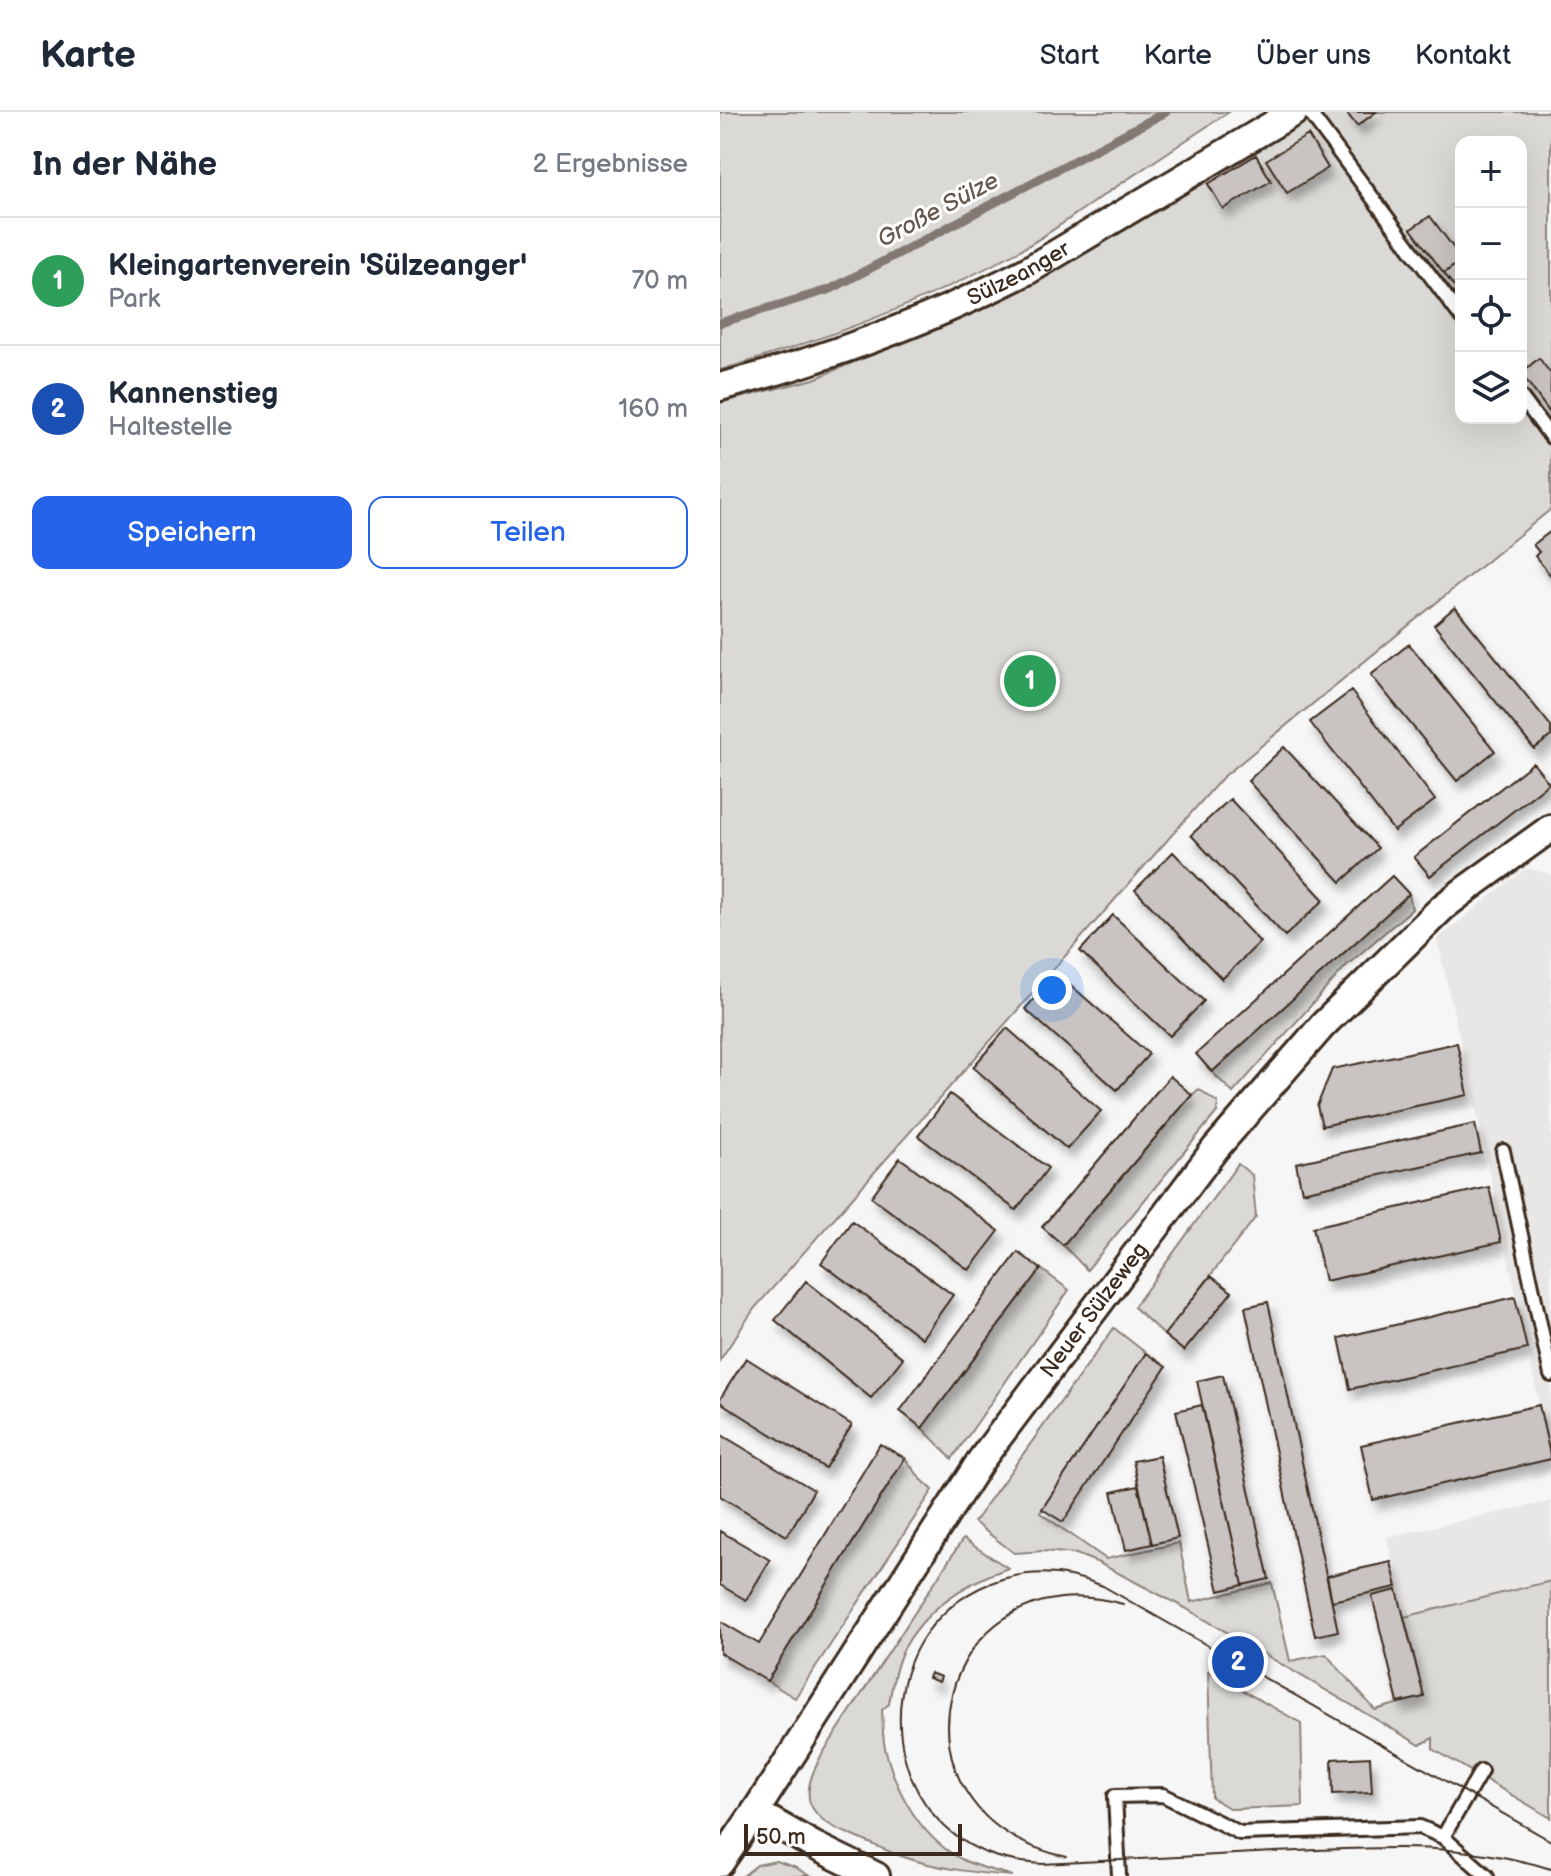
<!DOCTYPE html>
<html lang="de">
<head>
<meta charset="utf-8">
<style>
  body { margin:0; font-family:"Balsamiq Sans",sans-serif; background:#f6f6f7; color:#1f2937 }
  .controls { position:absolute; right:24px; top:24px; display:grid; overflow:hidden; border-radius:16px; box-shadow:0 8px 32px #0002 }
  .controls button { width:72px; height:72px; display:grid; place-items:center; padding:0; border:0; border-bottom:2px solid #e0e1e3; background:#fff; color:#1f2937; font:40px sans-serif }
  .scale { position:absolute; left:24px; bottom:20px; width:218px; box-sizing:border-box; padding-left:8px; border:4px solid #3b2a1e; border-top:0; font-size:22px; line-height:28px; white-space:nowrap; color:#3b2a1e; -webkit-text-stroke:6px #fff; paint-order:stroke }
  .you { position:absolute; left:332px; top:878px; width:28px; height:28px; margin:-20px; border:6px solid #fff; border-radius:50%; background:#1a73e8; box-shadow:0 0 0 12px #1a73e833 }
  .badge { display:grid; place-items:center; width:52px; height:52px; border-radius:50%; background:#2563eb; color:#fff; font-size:26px; font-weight:700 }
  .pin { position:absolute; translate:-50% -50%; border:4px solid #fff; box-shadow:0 2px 8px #0006 }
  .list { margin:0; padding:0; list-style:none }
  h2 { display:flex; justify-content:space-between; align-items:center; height:104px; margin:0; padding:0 32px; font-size:34px }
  h2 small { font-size:26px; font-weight:400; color:#747a83 }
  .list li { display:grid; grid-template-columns:52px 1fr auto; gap:24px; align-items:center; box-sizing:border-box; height:128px; padding:0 32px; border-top:2px solid #e0e1e3 }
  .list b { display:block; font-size:30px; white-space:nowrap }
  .list p { margin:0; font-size:26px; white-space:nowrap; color:#747a83 }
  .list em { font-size:26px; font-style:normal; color:#747a83 }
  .actions { display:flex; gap:16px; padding:24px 32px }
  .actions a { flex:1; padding:18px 0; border:2px solid #2563eb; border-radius:16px; text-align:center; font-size:28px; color:#2563eb }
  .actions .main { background:#2563eb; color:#fff }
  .icon { flex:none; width:44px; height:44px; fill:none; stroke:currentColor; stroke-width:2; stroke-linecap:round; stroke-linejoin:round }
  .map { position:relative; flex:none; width:831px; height:1764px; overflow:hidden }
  header { display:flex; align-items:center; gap:48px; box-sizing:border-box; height:112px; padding:0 40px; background:#fff; border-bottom:2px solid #e0e1e3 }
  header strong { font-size:38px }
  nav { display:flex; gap:44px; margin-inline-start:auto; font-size:28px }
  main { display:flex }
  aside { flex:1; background:#fff }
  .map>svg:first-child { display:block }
  .built { fill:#e9e7e6 }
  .green { fill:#dbd9d6; stroke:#8b827a; stroke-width:2; fill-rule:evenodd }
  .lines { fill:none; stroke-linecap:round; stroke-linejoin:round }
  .stream { stroke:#847972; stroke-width:9 }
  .building { fill:#c9c3c1; stroke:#3b2a1e; stroke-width:2; filter:url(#shadow) }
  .service-casing { stroke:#3b2a1e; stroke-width:18 }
  .minor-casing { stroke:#3b2a1e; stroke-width:32 }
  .service { stroke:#fff; stroke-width:12 }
  .minor { stroke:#fff; stroke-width:26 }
  .tram { stroke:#3b2a1e; stroke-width:2 }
  .labels { text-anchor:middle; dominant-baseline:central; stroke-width:6; stroke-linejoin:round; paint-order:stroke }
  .street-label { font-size:22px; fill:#3b2a1e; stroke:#fff }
  .water-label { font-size:24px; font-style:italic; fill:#65584f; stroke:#fff }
</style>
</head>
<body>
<header>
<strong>Karte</strong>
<nav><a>Start</a><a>Karte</a><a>Über uns</a><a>Kontakt</a></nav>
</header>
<main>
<aside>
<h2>In der Nähe<small>2 Ergebnisse</small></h2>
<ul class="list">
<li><span class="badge" style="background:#2e9e5b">1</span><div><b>Kleingartenverein 'Sülzeanger'</b><p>Park</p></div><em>70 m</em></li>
<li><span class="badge" style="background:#1a4fb4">2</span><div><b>Kannenstieg</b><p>Haltestelle</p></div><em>160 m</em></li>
</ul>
<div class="actions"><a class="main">Speichern</a><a>Teilen</a></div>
</aside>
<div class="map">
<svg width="831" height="1764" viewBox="0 0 831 1764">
  <defs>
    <filter id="shadow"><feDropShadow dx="5" dy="9" stdDeviation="4" flood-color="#0004"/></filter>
  </defs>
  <rect width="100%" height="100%" fill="#f7f6f6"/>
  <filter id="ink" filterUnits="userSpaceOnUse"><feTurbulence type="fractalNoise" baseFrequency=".0125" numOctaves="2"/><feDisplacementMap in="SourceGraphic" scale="16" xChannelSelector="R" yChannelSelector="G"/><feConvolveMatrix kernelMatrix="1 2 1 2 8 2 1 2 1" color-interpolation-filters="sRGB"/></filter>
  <g filter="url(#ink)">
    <path class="built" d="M806,756L831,762V1348L765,1038L717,827Z
      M831,1389V1652L713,1626L684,1505L667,1425Z"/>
    <path class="green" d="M0,0H509C463,30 417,61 372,91C348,107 325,125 300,138C206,191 104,228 0,258Z
      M603,0H831V397L502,666L34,1197L0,1248V291L94,267L257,198ZM741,30H801V306H741Z
      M689,782L692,797L626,854L513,981L492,960Z
      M479,977L498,991L497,1000L367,1158L343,1133L472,983Z
      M518,1052L532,1063L536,1105L444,1223L414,1195Z
      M321,1157L349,1178L232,1347L202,1316Z
      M394,1216L426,1241L320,1401L386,1447L459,1431L471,1490L552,1471L570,1549L606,1542L655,1598L704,1584L684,1505L831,1469V1706L713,1637V1626L700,1633L465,1496L379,1451L356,1442L324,1439L294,1441L254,1410Z
      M185,1346L200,1366L213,1378L75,1586L47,1569Z
      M243,1427L288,1456C244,1471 206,1496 183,1538C175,1555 172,1574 169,1592L162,1598C163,1610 162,1624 165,1636C176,1681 202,1728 245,1749C260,1756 277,1759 293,1764C257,1761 218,1757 184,1745C168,1740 153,1732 138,1726C120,1718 98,1711 90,1691C85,1675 94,1658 101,1644Z
      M488,1559L581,1611L583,1694L511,1697L492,1686Z
      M56,1749L74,1755L90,1764H23L37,1753Z"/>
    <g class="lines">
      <path class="stream" d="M0,211L111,177L446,0"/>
    </g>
    <path class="building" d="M626,0H656L637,14Z
      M588,23L608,56L567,81L546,48Z
      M536,43L551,69L503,97L488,72Z
      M710,104L741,146V149L724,161L691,117Z
      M741,149V184L724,161Z
      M819,246L831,262L830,301L801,261Z
      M831,419V464L815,444L819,440L813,433Z
      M735,495L831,614V624L814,637L714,513Z
      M689,532L775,639L737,669L651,563Z
      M631,579L715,688L674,719L590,610Z
      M564,635L658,736L621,770L528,669Z
      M813,651L829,671L710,764L694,745Z
      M510,687L604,788L565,824L471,723Z
      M453,740L540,830L502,867L415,778Z
      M672,764L689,782L492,960L476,942Z
      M393,803L484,889L450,924L360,839Z
      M337,861L429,942L397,978L305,897Z
      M287,916L381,999L347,1037L253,955Z
      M737,931L748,983L602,1014L597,994L612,957Z
      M450,964L472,983L343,1133L322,1115Z
      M230,982L328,1056L296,1098L198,1024Z
      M755,1012L761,1041L582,1080L576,1051Z
      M180,1046L279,1119L249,1158L151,1085Z
      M769,1075L781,1130L605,1169L593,1115Z
      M132,1109L233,1183L202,1226L101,1151Z
      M298,1140L321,1157L202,1316L180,1299Z
      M491,1164L512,1180L464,1239L444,1223Z
      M86,1169L183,1246L151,1286L55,1208Z
      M795,1185L807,1237L630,1277L619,1226Z
      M548,1190L618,1519L595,1524L525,1195Z
      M426,1241L446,1255L343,1410L322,1397Z
      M26,1246L132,1313L105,1356L0,1290V1287Z
      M503,1263L549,1467L523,1473L477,1269Z
      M482,1293L523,1473L499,1479L456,1299Z
      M819,1293L831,1347L653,1388L641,1333Z
      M0,1322L94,1378L67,1424L0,1384Z
      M160,1332L185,1346L47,1569L0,1541V1509L39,1532Z
      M439,1344L458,1426L432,1432L413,1349Z
      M418,1374L432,1432L406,1438L392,1380Z
      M0,1419L50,1448L26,1488L0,1473Z
      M671,1450L677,1475L612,1489L607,1464Z
      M677,1478L704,1585L678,1591L652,1484Z
      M210,1561L221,1565L219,1570L208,1566Z
      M650,1645L652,1680L613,1682L612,1647Z"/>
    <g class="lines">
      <defs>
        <path id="service" d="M589,0L741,205
          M801,285L831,325
          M783,1039L831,1263
          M723,1725L761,1659
          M399,1764L395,1684L443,1683L520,1721L700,1715L723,1725L767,1764"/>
        <g id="minor">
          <path id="s1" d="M0,275C32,266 64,258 95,247C168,223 239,194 307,159L574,0"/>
          <path d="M35,1700L93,1733L156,1764"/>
          <path id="s2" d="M0,1751L35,1700L261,1348L495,1037L603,913L723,795L745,778L831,716"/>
        </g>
      </defs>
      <use href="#service" class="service-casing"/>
      <use href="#minor" class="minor-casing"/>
      <use href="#service" class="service"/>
      <use href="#minor" class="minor"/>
      <path class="tram" d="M831,1729L383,1474C350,1460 317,1457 282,1467C251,1477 224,1496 205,1523C156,1595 180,1705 264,1740C283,1748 303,1751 323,1752C400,1748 477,1744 554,1740C649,1736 738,1728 831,1757
        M347,1745C150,1703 218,1440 403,1492"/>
    </g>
  </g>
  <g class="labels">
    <g class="street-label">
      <text stroke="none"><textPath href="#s1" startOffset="320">Sülzeanger</textPath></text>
      <text stroke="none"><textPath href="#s2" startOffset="668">Neuer Sülzeweg</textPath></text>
    </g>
    <g class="water-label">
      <text transform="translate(218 98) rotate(-28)">Große Sülze</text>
    </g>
  </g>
</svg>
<div class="controls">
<button>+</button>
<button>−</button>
<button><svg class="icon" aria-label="locate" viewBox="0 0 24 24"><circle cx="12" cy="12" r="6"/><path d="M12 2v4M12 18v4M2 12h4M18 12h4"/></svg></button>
<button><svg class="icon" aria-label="layers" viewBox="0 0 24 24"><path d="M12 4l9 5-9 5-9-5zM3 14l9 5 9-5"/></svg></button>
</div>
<div class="scale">50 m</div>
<div class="you"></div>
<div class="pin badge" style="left:310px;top:569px;background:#2e9e5b">1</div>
<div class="pin badge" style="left:518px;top:1550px;background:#1a4fb4">2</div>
</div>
</main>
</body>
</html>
